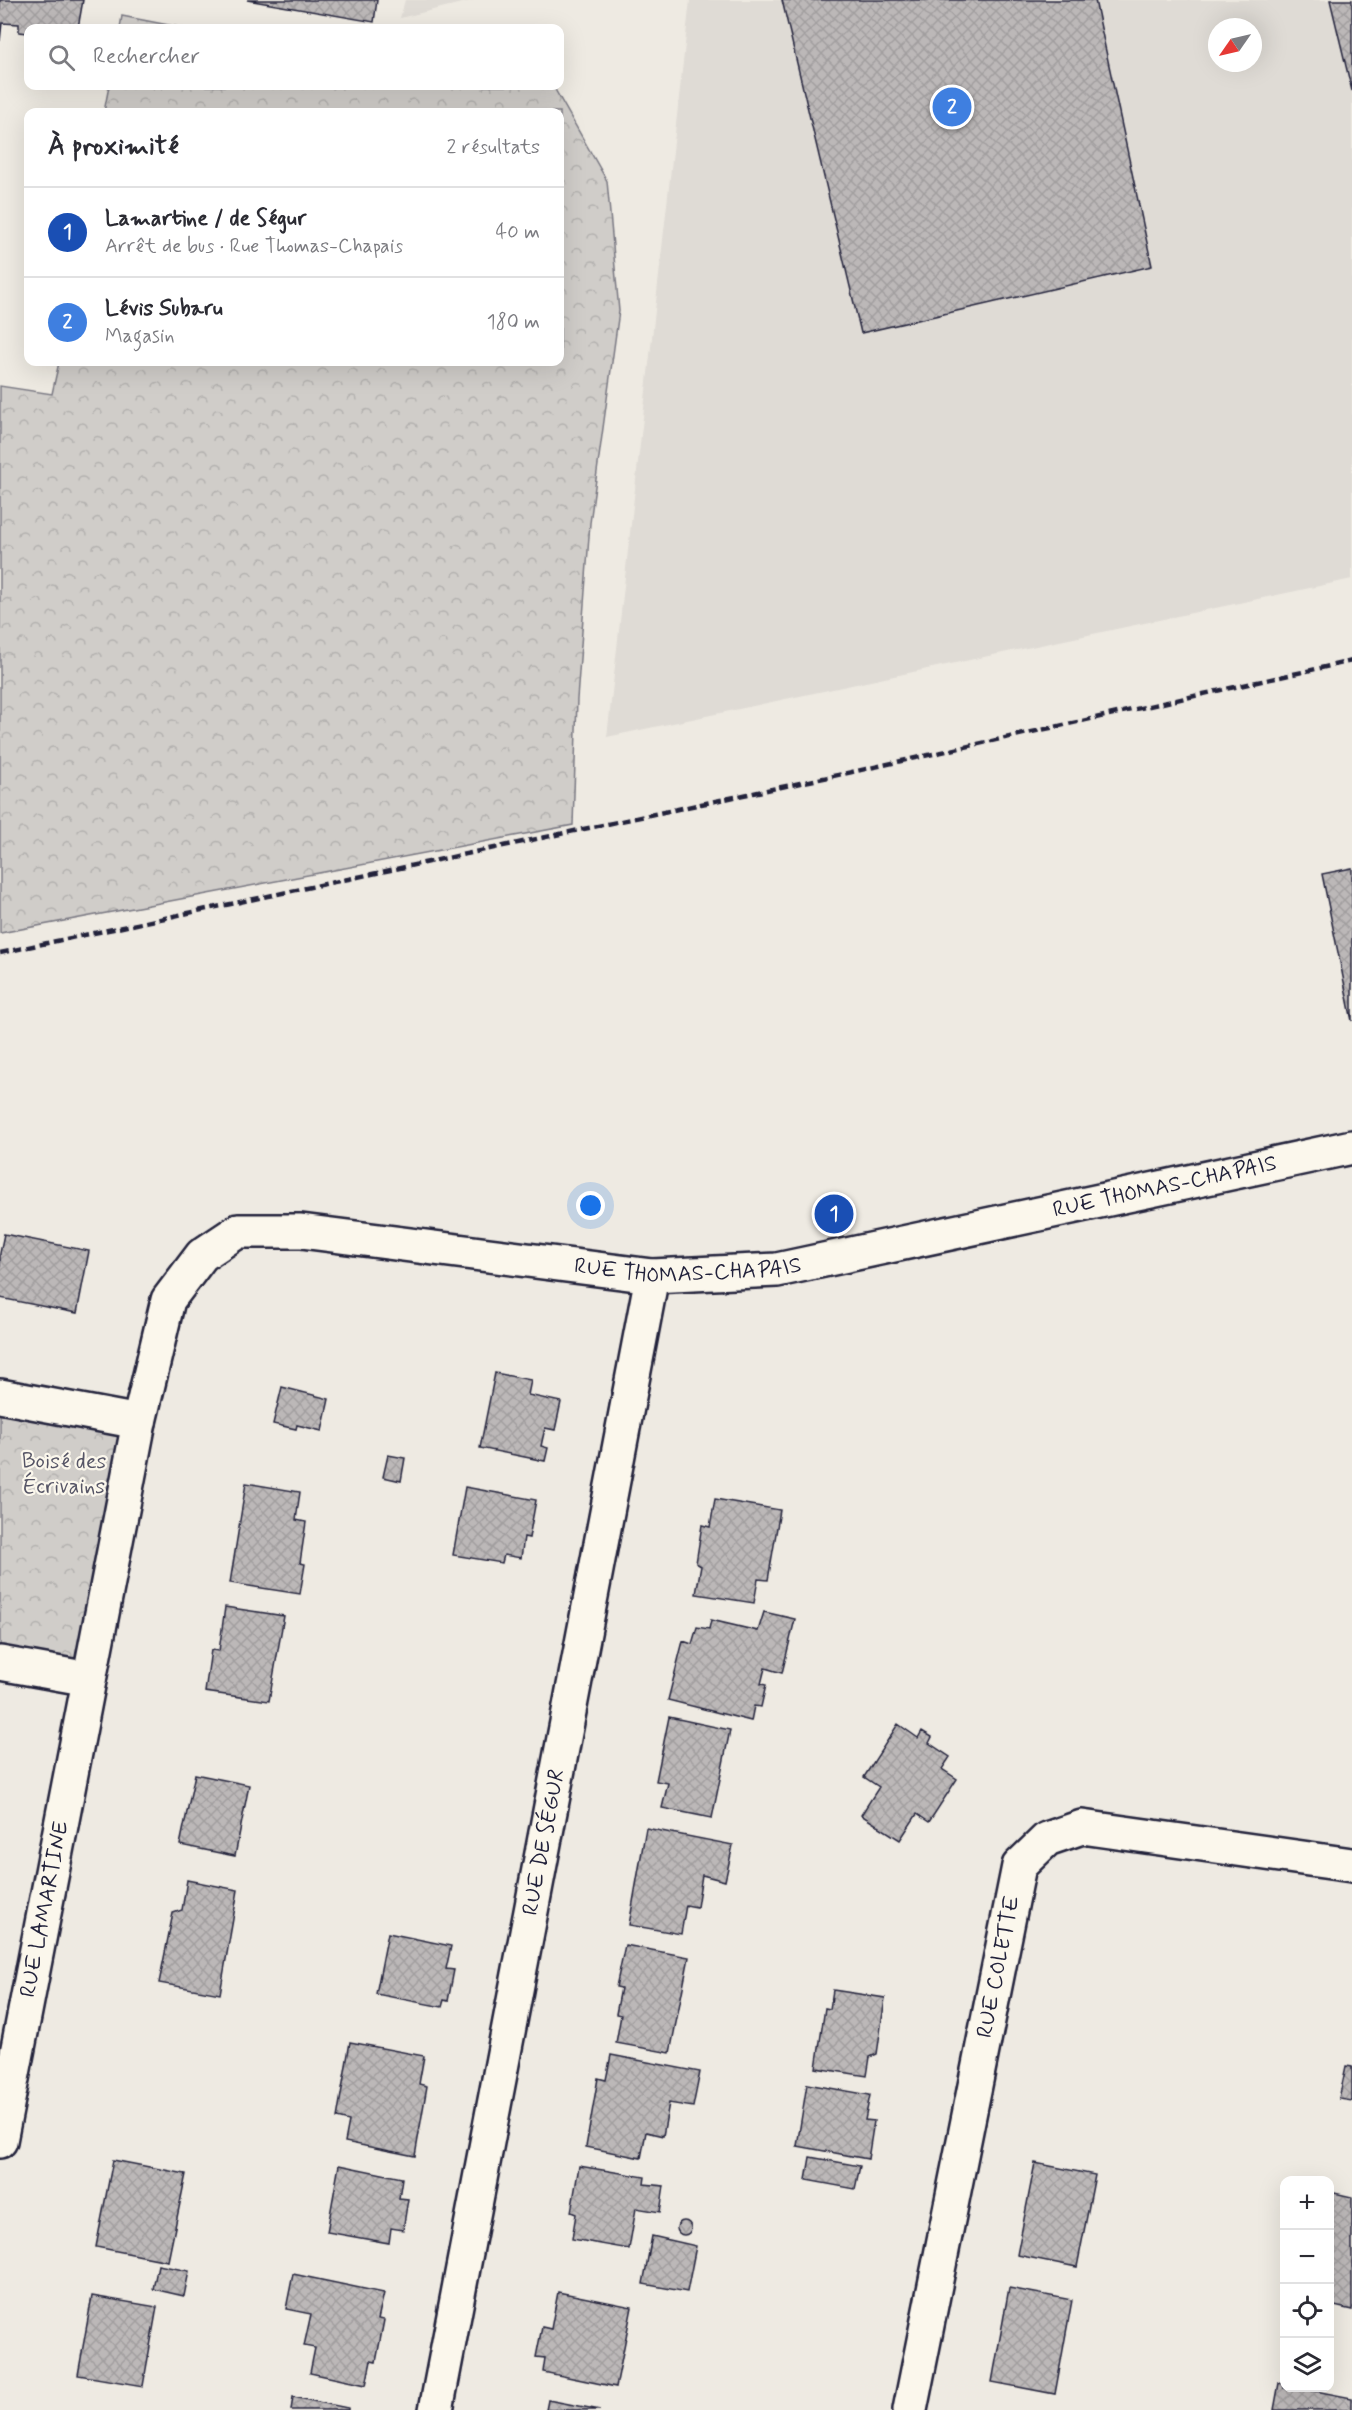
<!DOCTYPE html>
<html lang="fr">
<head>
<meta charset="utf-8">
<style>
  body { margin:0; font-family:Mynerve,sans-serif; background:#f2f2f3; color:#2b2b33 }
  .controls { position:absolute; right:18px; bottom:18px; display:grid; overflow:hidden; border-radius:12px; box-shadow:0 6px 24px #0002 }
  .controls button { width:54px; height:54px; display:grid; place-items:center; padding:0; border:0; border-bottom:2px solid #e1e1e2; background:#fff; color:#2b2b33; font:30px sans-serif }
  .compass { position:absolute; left:1208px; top:18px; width:54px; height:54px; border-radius:50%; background:#fff; box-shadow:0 6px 24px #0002; rotate:236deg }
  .you { position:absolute; left:591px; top:1206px; width:21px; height:21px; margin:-15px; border:4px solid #fff; border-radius:50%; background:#1a73e8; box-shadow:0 0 0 9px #1a73e833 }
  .badge { display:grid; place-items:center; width:39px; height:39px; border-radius:50%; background:#1f6fb2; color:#fff; font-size:20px; font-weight:700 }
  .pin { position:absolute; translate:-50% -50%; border:3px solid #fff; box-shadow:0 2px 6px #0006 }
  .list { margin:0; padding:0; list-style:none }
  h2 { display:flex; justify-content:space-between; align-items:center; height:78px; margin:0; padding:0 24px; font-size:26px }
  h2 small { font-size:20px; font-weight:400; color:#7c7c81 }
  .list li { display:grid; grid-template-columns:39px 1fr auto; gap:18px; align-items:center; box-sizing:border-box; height:90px; padding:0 24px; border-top:2px solid #e1e1e2 }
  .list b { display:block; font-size:22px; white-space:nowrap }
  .list p { margin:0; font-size:20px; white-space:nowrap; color:#7c7c81 }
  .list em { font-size:20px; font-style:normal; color:#7c7c81 }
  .icon { flex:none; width:33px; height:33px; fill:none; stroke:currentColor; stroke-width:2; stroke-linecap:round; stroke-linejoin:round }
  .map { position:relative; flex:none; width:1352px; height:2410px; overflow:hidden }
  .search { position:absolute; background:#fff; box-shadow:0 6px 24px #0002; left:24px; top:24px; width:540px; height:66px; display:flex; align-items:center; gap:15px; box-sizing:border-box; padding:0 21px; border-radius:12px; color:#7c7c81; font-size:22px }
  .panel { position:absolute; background:#fff; box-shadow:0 6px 24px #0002; left:24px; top:108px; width:540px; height:258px; border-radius:12px }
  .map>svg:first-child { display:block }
  .built { fill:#dfdbd5; fill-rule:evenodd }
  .forest { fill:url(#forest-crowns); stroke:#797882; stroke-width:1.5 }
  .building { fill:url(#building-cross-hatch); stroke:#22223b; stroke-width:1.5 }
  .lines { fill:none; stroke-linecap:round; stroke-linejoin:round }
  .minor-casing { stroke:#22223b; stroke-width:38 }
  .minor { stroke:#fbf7ec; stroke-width:33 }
  .rail { stroke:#22223b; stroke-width:4.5; stroke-dasharray:9 4.5; stroke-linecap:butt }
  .labels { text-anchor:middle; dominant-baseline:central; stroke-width:4.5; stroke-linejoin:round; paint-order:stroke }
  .street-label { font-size:22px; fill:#22223b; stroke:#fbf7ec }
  .park-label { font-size:22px; fill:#565566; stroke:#fbf7ec }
</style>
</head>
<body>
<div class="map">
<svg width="1352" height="2410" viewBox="0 0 1352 2410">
  <defs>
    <pattern id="forest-crowns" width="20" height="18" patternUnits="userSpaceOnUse" patternTransform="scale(1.5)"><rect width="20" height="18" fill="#d0cdc9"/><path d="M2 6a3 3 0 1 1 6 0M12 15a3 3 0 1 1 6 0" fill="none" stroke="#b2b0ae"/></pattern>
    <pattern id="building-cross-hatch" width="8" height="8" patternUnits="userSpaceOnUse" patternTransform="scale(1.5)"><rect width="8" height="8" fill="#bcb8b8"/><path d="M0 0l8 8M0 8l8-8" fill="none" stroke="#a19e9f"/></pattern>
  </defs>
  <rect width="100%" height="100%" fill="#eeeae2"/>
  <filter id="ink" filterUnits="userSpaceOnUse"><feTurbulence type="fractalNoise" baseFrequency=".0167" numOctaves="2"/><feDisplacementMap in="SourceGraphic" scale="12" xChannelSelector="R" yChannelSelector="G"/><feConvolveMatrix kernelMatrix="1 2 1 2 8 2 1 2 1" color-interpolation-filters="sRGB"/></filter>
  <g filter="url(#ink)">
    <path class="built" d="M405,0H474L400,18Z
      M690,0H1352V579L607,737ZM1217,27H1253V63H1217Z"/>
    <path class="forest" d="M122,16L184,28H120Z
      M109,86H553L607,181L619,311L590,523L577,699L573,825L0,933V386L52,394L59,362H560V112H104Z
      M0,1396L139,1422L89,1679L0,1663Z"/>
    <path class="building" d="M0,0H83L78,28H28V33L19,32V24L2,23L0,41Z
      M247,0H377L374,22Z
      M782,0H1095L1152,266L861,333Z
      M1330,0H1352V91Z
      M1352,868V1021L1322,874Z
      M4,1234L89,1251L77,1313L0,1298V1253Z
      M495,1373L531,1380L528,1395L561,1402L555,1430L545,1428L541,1446L548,1448L545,1461L480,1448Z
      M282,1387L329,1399L322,1431L297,1425L296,1429L273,1424Z
      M388,1455L405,1458L401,1481L383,1477Z
      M246,1483L300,1492L296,1520L306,1522L300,1563L305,1564L300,1594L230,1583Z
      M465,1487L536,1500L529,1538L524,1537L521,1558L504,1555L502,1563L453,1555Z
      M715,1499L780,1510L768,1580L758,1579L754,1603L696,1594L701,1566L696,1563L702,1525L710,1527Z
      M225,1607L284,1616L269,1701L205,1692L211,1650L219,1651Z
      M764,1612L795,1619L782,1673L765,1668L761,1684L766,1685L761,1707L754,1706L751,1721L668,1700L683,1641L692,1644L697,1627L709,1629L711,1620L758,1631Z
      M669,1717L730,1730L712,1818L662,1808L668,1783L656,1781Z
      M898,1724L918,1738L922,1731L932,1737L929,1743L950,1757L942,1769L957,1779L929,1822L917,1814L900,1840L861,1815L879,1787L864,1777Z
      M195,1774L249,1785L235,1856L180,1845Z
      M646,1828L733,1845L725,1881L702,1875L697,1907L686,1905L681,1934L629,1925Z
      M187,1880L238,1890L220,1994L159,1983L173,1913L182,1910Z
      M388,1933L451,1946L446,1969L454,1970L448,2001L444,2000L442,2007L376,1994Z
      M625,1945L689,1957L670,2053L616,2043L621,2015L616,2014L621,1988L616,1987Z
      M833,1990L885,1998L877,2054L870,2057L867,2076L816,2068L825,2008L830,2009Z
      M350,2042L424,2056L419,2084L427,2086L415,2156L345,2142L349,2121L337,2118Z
      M611,2055L700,2072L693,2107L669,2103L663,2136L646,2132L641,2158L586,2147L598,2078L606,2080Z
      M1346,2066L1352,2067V2101L1339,2099Z
      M807,2084L870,2095L865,2120L874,2121L868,2159L797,2146Z
      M810,2157L860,2166L855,2189L806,2180Z
      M113,2160L186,2174L168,2261L96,2247Z
      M1035,2163L1095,2175L1077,2267L1017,2255Z
      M339,2165L402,2178L399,2198L408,2199L403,2230L391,2228L389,2243L327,2232Z
      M579,2166L645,2177L644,2184L664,2186L660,2212L636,2208L629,2249L572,2239L576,2214L571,2212Z
      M1330,2192L1352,2197V2310L1330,2305Z
      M677 2228a7 7 0 1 1 14 0a7 7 0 1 1-14 0Z
      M652,2236L696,2246L687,2292L643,2284Z
      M158,2265L189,2271L184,2296L153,2289Z
      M293,2274L384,2293L378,2319L384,2320L376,2362L371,2361L366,2385L310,2373L315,2348L304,2346L311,2314L286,2309Z
      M1009,2288L1072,2300L1055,2394L992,2382Z
      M558,2292L632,2307L616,2387L543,2372L545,2358L536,2357L542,2327L551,2329Z
      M92,2296L157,2307L143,2386L78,2375Z
      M1279,2383L1284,2384V2388H1300L1352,2398V2410H1274Z
      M293,2397L348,2408V2410H291Z
      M548,2400L600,2410H546Z"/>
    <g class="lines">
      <defs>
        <g id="minor">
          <path d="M0,1396L139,1422"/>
          <path d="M0,1663L89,1679"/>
          <path id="s1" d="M0,2141L139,1422L168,1300L202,1255L238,1231H301L652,1276L777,1270L1352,1147"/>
          <path id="s2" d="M436,2410L652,1276"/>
          <path id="s3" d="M910,2410L1019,1866L1047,1839L1082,1827L1352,1865"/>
        </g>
      </defs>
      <use href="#minor" class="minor-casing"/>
      <use href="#minor" class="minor"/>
      <path class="rail" d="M0,953L852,772L1352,661"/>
    </g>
  </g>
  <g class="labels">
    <g class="street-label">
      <text stroke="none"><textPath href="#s1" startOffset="1896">RUE THOMAS-CHAPAIS</textPath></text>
      <text stroke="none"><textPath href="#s1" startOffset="1410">RUE THOMAS-CHAPAIS</textPath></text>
      <text stroke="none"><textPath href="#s2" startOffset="578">RUE DE SÉGUR</textPath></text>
      <text stroke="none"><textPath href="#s1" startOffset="236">RUE LAMARTINE</textPath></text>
      <text stroke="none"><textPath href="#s3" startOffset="452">RUE COLETTE</textPath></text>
    </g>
    <g class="park-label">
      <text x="64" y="1462">Boisé des<tspan x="64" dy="25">Écrivains</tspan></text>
    </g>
  </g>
</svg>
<div class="controls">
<button>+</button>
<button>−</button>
<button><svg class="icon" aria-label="locate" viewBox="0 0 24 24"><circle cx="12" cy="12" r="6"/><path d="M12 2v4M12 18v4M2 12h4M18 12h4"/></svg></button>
<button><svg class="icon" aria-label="layers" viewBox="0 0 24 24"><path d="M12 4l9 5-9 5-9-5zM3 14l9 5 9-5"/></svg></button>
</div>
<svg class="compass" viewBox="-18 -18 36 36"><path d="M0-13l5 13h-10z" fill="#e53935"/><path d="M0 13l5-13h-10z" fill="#7c7c81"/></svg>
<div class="you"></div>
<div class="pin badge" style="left:834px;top:1214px;background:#1a4fb4">1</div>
<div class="pin badge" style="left:952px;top:107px;background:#3f7fe0">2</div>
<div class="search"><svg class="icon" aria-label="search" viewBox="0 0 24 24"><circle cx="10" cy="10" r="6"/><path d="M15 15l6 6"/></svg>Rechercher</div>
<section class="panel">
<h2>À proximité<small>2 résultats</small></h2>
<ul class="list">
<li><span class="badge" style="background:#1a4fb4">1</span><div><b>Lamartine / de Ségur</b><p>Arrêt de bus · Rue Thomas-Chapais</p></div><em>40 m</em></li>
<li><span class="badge" style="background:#3f7fe0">2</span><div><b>Lévis Subaru</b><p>Magasin</p></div><em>180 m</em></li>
</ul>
</section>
</div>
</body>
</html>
